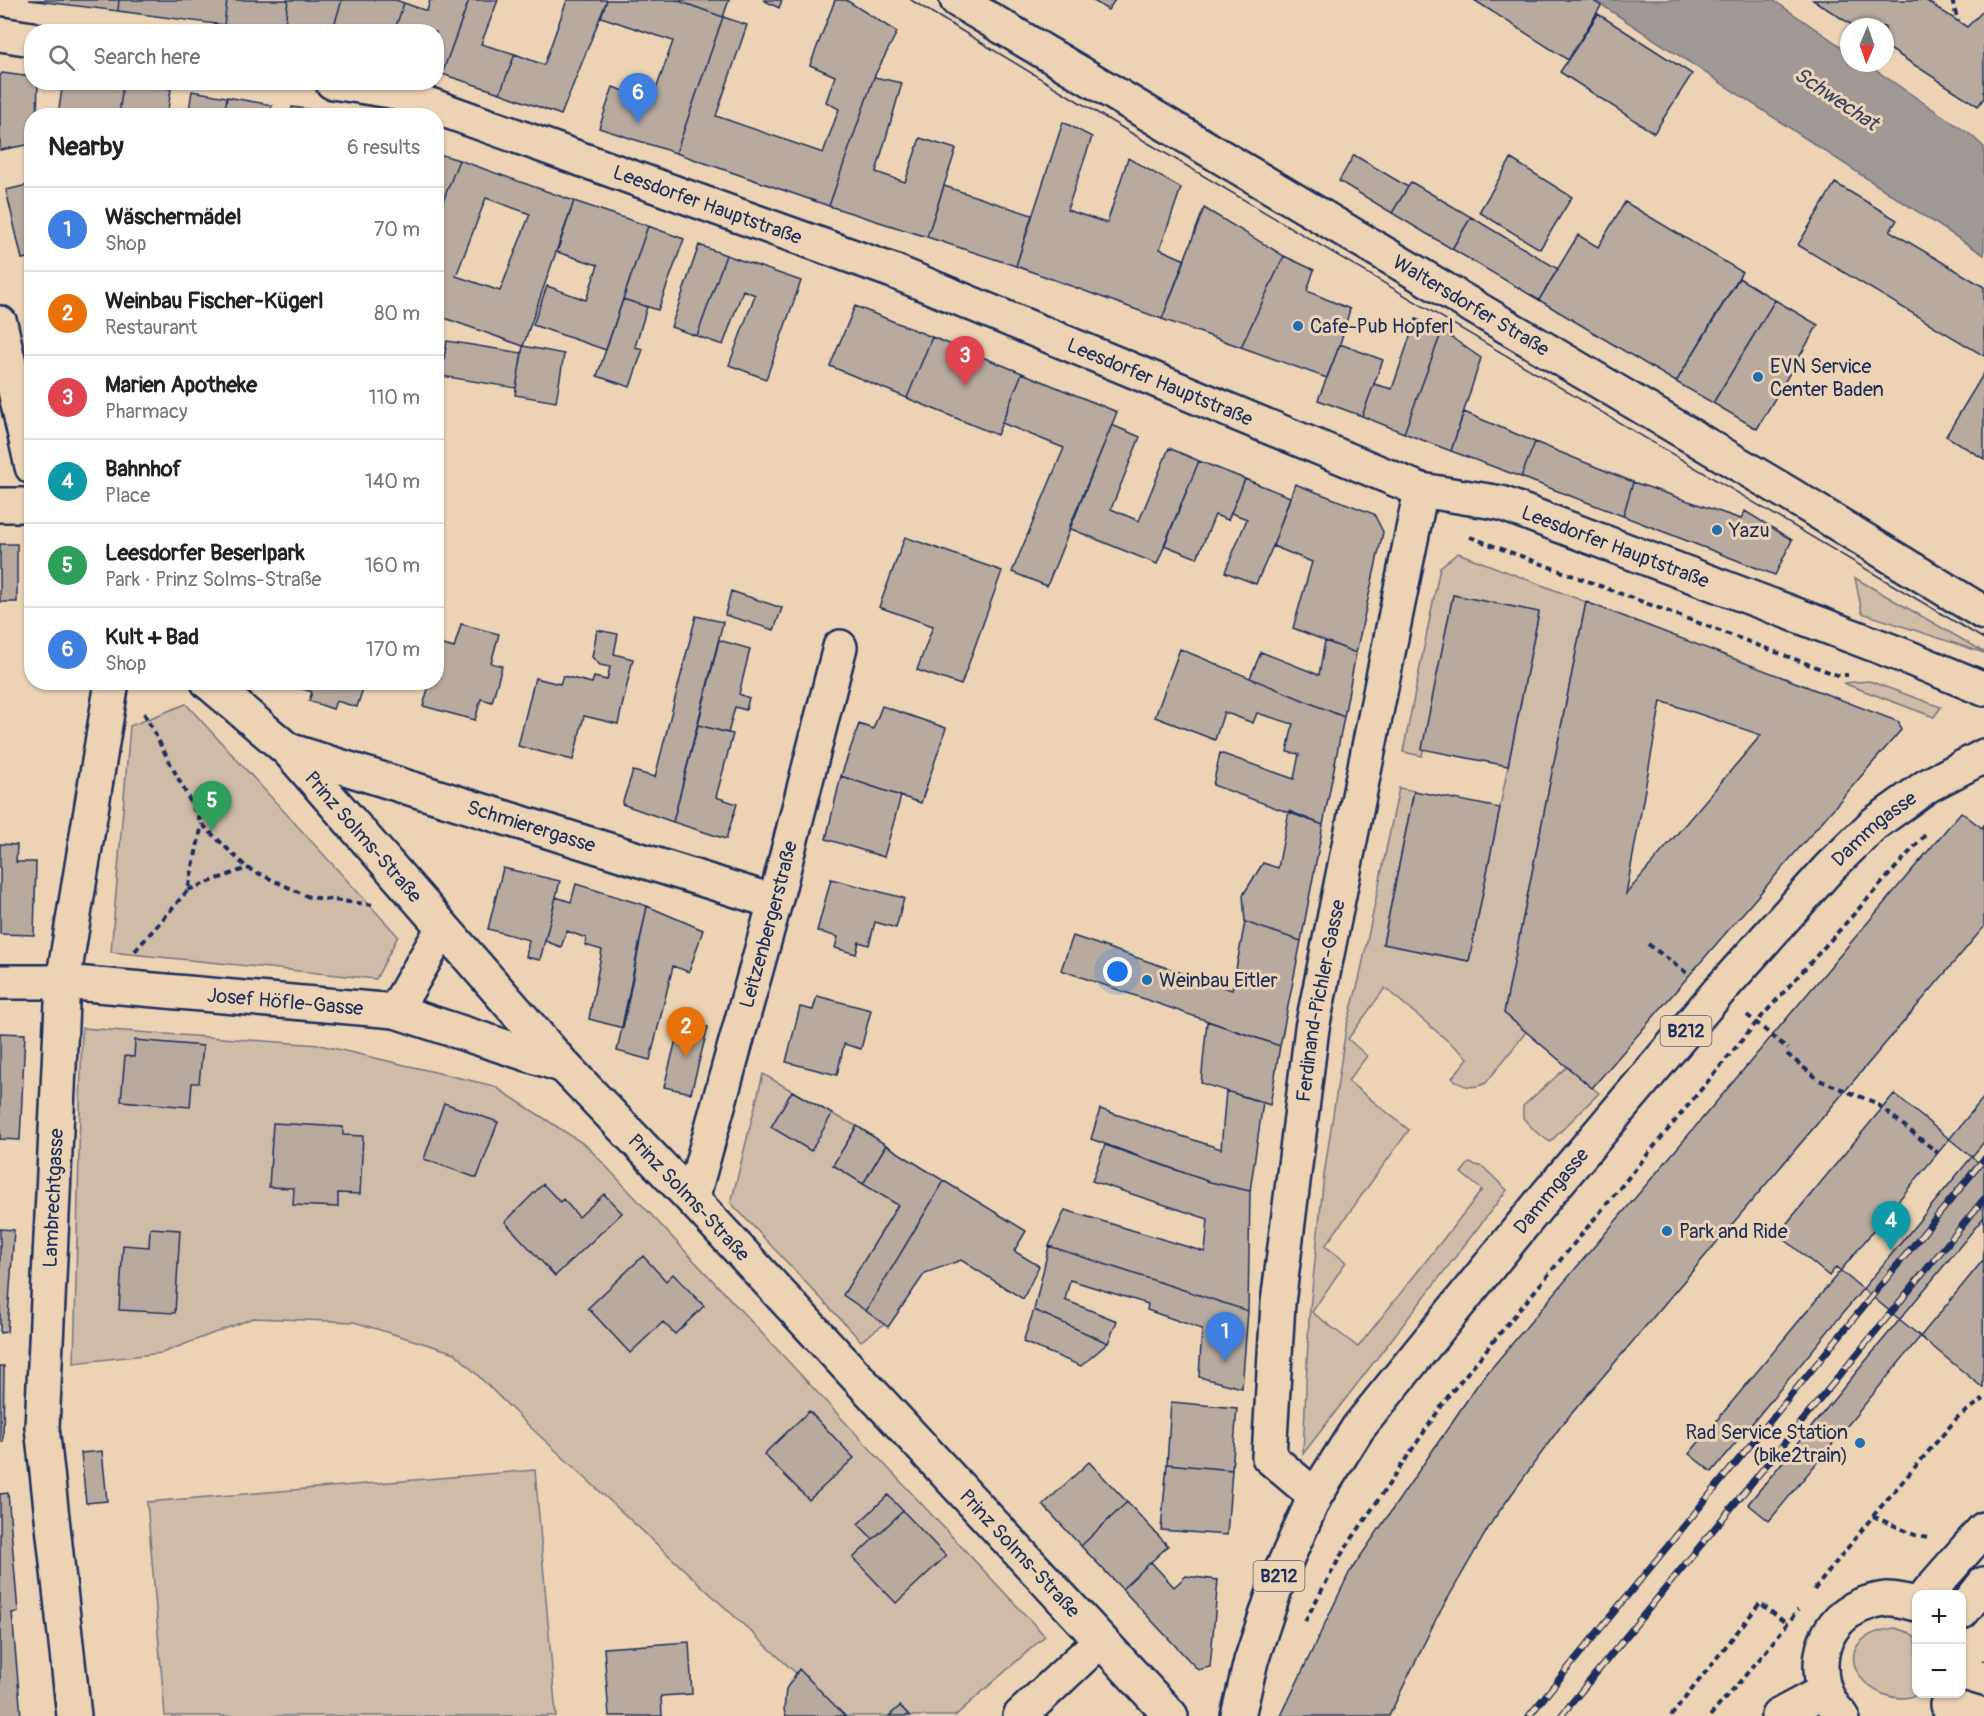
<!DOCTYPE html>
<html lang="en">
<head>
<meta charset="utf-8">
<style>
  body { margin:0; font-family:Pangolin,sans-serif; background:#f2f2f2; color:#222 }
  .controls { position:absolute; right:18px; bottom:18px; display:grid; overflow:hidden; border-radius:12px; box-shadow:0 2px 4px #0004 }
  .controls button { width:54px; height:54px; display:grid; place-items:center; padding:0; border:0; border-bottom:2px solid #e0e0e0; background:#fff; color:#222; font:30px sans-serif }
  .compass { position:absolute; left:1840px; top:18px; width:54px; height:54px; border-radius:50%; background:#fff; box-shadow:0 2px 4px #0004; rotate:182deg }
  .you { position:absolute; left:1118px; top:972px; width:21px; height:21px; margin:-15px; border:4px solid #fff; border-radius:50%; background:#1a73e8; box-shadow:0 0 0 9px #1a73e833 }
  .badge { display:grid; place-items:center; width:39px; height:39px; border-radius:50%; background:#1f6fb2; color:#fff; font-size:20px; font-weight:700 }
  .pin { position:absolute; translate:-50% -50px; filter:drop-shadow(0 2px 3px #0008) }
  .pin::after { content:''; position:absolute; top:32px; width:21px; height:18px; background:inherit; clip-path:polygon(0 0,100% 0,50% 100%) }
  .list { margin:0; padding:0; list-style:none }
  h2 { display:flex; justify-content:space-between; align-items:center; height:78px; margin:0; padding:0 24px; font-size:26px }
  h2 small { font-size:20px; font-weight:400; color:#767676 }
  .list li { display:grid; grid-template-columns:39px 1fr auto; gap:18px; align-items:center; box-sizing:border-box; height:84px; padding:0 24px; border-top:2px solid #e0e0e0 }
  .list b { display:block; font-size:22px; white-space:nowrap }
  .list p { margin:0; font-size:20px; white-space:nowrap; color:#767676 }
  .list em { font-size:20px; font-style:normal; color:#767676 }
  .icon { flex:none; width:33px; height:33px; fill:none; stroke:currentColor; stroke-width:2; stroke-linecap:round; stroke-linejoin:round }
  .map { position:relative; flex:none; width:1984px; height:1716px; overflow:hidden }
  .search { position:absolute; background:#fff; box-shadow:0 2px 4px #0004; left:24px; top:24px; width:420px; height:66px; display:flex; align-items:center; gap:15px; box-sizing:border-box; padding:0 21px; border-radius:24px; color:#767676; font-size:22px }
  .panel { position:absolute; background:#fff; box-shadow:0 2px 4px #0004; left:24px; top:108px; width:420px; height:582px; border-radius:24px }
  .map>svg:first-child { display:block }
  .green { fill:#cebba8; stroke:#747583; stroke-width:1.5 }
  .water { fill:#a19995; stroke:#6b6f7f; stroke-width:1.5 }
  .building { fill:#b8aa9f; stroke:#1b2f5e; stroke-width:1.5; fill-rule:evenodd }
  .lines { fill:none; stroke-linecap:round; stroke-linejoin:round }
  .minor-casing { stroke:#1b2f5e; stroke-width:38 }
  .major-casing { stroke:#1b2f5e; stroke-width:38 }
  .path { stroke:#1b2f5e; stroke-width:4; stroke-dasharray:6 4.5; stroke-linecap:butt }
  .minor { stroke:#ecd3b4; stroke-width:33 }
  .major { stroke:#ecd3b4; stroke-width:33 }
  .tram { stroke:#1b2f5e; stroke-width:1.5 }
  .rail-casing { stroke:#1b2f5e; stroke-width:7 }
  .rail { stroke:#ecd3b4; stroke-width:4.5; stroke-dasharray:14; stroke-linecap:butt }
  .poi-dot { fill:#1f6fb2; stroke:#ecd3b4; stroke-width:2 }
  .labels { text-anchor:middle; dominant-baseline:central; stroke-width:6; stroke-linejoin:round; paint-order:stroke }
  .shield { fill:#ecd3b4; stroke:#5a6078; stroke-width:1.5 }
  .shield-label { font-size:18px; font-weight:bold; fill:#1b2f5e }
  .street-label { font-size:20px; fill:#1b2f5e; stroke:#ecd3b4 }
  .poi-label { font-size:20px; fill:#1b2f5e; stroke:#ecd3b4; text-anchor:start }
  .water-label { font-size:21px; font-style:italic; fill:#364469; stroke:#ecd3b4 }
</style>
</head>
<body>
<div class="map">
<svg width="1984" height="1716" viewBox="0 0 1984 1716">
  <rect width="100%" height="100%" fill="#ecd3b4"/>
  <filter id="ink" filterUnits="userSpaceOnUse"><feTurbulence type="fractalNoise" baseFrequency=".0167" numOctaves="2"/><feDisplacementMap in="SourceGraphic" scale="12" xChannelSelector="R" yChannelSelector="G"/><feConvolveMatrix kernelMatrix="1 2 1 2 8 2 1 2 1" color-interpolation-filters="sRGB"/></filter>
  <g filter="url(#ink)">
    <path class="green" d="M1458,553L1586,602L1504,1013L1526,1032L1486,1083C1472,1089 1464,1088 1452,1078L1468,1058L1385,988L1348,1039L1367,1056L1348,1081L1409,1130L1325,1246L1346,1262L1312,1312L1358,1347L1482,1190L1461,1173L1469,1163L1483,1167L1507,1190L1303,1454L1309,1318L1324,1175L1346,1028L1359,980L1399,788L1414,791L1383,944L1469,961L1539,612L1453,595L1422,756L1403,752L1440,567Z
      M1855,578L1984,652V653L1862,613Z
      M1869,681L1941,707L1934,717L1843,683Z
      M186,704L398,936L376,979L111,952L130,726Z
      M82,1028L320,1045L494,1086L587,1146L1045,1636L955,1716H910L900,1706L889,1716H842L526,1423L455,1353L354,1322L253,1318L162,1353L74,1363Z
      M1567,1067L1599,1093L1550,1142L1535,1131L1523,1118V1106Z
      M763,1074L832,1114L857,1126L833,1165L898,1205L884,1324L861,1341L731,1203Z
      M535,1470L556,1716H165L147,1502Z
      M1895,1628L1910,1633L1916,1638V1694H1919C1872,1716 1812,1639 1895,1628Z"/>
    <path class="water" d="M1594,0H1773L1849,52V63H1865L1971,135L1984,147V255Z"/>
    <path class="building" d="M29,0H119L118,11Z
      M119,0H227L224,25L118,11Z
      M227,0H288L284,32L224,25Z
      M288,0H342L332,32H284Z
      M342,0H396L404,3L394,32H332Z
      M430,0H469L442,74L436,72V32H394L404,3L427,11Z
      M469,0H498L481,44L515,54L500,93L442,74Z
      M567,0H607L561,115L500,93L515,54L544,65Z
      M607,0H676L723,17L676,153L599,128L613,87L652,101L673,41L601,17Z
      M676,0H729L723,17Z
      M763,0H782L779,8Z
      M835,0H846L897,32L874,77L829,206L676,153L723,17L747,25L716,116L823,153L839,109L826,102L835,76L810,65Z
      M1092,0H1115L1108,10Z
      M1474,0H1592L1601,6L1568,60Z
      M1813,0H1925L1967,27L1984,10V98L1978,106L1885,46V27H1855Z
      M1598,14L1692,74L1654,133L1560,72Z
      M2,73L32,77V82H38L37,116H32V144L0,150V76Z
      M874,77L902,83L876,172L905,182L920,138L956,149L927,237L829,206Z
      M63,82H123L119,116H58Z
      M123,82L171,89L167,116H119Z
      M192,91L227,97L224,116H188Z
      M227,97L272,105L270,116H224Z
      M292,107L327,112V116H291Z
      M1063,122L1092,137L1067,210L1107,223L1128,158L1181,188L1160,249L1185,260L1162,319L1016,266Z
      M436,153L459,160L436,219Z
      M1354,155L1408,187L1392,213L1339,181Z
      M1511,159L1572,197L1540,249L1479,212Z
      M459,160L574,201L523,346L436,315V219ZM486,198L530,214L500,291L456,276Z
      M1411,182L1471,217L1452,249L1392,213Z
      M1835,183L1897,220L1890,231L1984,287V356L1798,245Z
      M32,184V257L22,259L6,190Z
      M944,186L1032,215L1016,266L927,237Z
      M574,201L648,226L606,350L533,325L547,286L586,300L598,265L557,252Z
      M1625,202L1742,272L1676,382L1539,300L1578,235L1598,247Z
      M1204,208L1284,256L1241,347L1162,319Z
      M1471,217L1558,269L1539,300L1452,249Z
      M648,226L684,239L658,310L623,299Z
      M699,245L726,255L697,336L671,327Z
      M726,255L801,281L766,379L729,365L755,295L743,290L723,345L697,336Z
      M1284,256L1314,270L1307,291L1350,309L1340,344L1327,378L1241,347Z
      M1739,278L1775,300L1713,403L1676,382Z
      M623,299L647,307L635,347L643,349L630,387L597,376Z
      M1775,300L1818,325L1757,429L1713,403Z
      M855,306L932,337L907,398L830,366Z
      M1416,319L1442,331L1404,433L1362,416L1374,384L1392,389Z
      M1442,331L1481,358L1451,451L1404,433Z
      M932,337L1022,373L997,435L907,398Z
      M447,341L522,353L516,388L441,376Z
      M1340,344L1383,360L1362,416L1318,400Z
      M523,346L564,354L556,402L515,395Z
      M1022,373L1117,412L1047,586L1012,572L1064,448L1002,423Z
      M1984,373V459L1946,436Z
      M1464,412L1535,442L1521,477L1451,451Z
      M1112,425L1140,437L1111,509L1139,521L1169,448L1199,461L1157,564L1069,528Z
      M1535,442L1633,482L1623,516L1521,477Z
      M1199,461L1245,479L1228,520L1215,515L1197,558L1164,545Z
      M1245,479L1290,497L1273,546L1256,584L1225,572L1247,519L1231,513Z
      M1633,482L1741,519L1745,511L1792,540L1775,575L1623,516Z
      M1295,484L1374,514L1383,532L1356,653L1293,628L1312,562L1273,546Z
      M905,537L1002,571L961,685L917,670L933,626L879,607Z
      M0,544H17V602H0Z
      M731,591L782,608L774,630L725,615Z
      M1453,595L1539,612L1508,766L1422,749Z
      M1586,602L1899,722L1901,730L1592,1088L1504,1013ZM1661,701L1761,735L1626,894Z
      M696,616L723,622L673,822L622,804L633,771L655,777Z
      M461,624L499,634L491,663L502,666L492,702L481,699L475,720L423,706L430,682H436V650L438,651L440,644L454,648Z
      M597,630L618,634L614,654L633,659L618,724L584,716L573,760L518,746L535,678L560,684L563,676L592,683L594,677L607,680L610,667L600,665L592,657Z
      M719,640L750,649L739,694L749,698L746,710L735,707L728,733L698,725Z
      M1325,641L1356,653L1344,717L1250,678L1261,652L1319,675Z
      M1180,649L1344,717L1323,825L1213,785L1220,753L1294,779L1299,754L1287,752L1293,724L1257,713L1253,723L1224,712L1215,740L1155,717Z
      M282,682H372L370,687L364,685L357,707L336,701L333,709L309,701L312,692Z
      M882,706L946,728L921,803L841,776L859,724L873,729Z
      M698,725L733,734L716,797L737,804L726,839L673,822Z
      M841,776L901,796L884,857L826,839Z
      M1414,791L1500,808L1469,961L1383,944Z
      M1289,811L1323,825L1301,941L1245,922L1243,895L1263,863L1278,868Z
      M1961,812L1982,828L1984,825V927L1561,1426L1493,1520L1436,1619L1389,1716H1281L1349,1573L1478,1384Z
      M0,844L17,845L16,862H36L34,935L0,934Z
      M503,868L560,881L540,960L526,957L529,940L488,929Z
      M831,879L904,898L896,928L875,922L869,945L859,942L856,954L835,948L838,937L817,931Z
      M576,884L647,906L623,1028L589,1019L602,950L585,945L586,938L567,931L561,947L545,941L556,897L571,902Z
      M647,906L703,930L689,972L673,966L650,1060L617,1051Z
      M1245,922L1301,941L1280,1046L1061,970L1073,936L1232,990Z
      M817,996L871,1010L861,1049L844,1044L837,1075L786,1062L800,1007L813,1010Z
      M681,1020L708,1027L691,1093L664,1087Z
      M1207,1021L1280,1046L1270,1105L1201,1083Z
      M0,1033L25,1034L20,1140L0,1139Z
      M135,1040L203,1046L199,1083H192L190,1107L121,1101L125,1056L134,1057Z
      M792,1091L832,1114L811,1151L771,1127Z
      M1226,1091L1263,1102L1250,1191L1210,1182L1091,1139L1100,1109L1221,1149Z
      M1894,1094L1984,1167L1983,1388L1836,1267L1829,1276L1778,1234Z
      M1984,1097V1142L1712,1472L1689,1454Z
      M444,1103L498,1122L477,1178L424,1159Z
      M273,1123L343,1127V1135L363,1136L360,1194L338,1193V1207L293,1205L294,1188L269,1187Z
      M857,1126L886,1145L863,1184L833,1165Z
      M886,1145L944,1181L866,1311L843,1295L898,1205L863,1184Z
      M1105,1145L1210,1182L1250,1191L1248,1311L1049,1246L1065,1210L1205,1252L1208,1219L1092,1181Z
      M944,1181L1026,1231L1014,1251L1039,1266L1023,1299L961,1260L925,1273L888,1327L866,1311Z
      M543,1184L560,1202L563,1199L579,1217L604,1194L622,1213L555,1276L505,1222Z
      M1984,1217V1259L1769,1521L1748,1504Z
      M150,1228L180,1230L175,1313L119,1310L123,1245L149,1247Z
      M0,1229L14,1230L7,1332L0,1333Z
      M1049,1246L1248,1311L1242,1388L1199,1377L1202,1329L1147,1310L1148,1304L1070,1280L1065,1300L1117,1321L1108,1343L1034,1310Z
      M643,1256L666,1281L673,1274L704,1306L675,1334L663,1322L630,1353L588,1308Z
      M1034,1310L1108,1343L1081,1366L1023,1342Z
      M0,1366H4L3,1442H0Z
      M1171,1402L1237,1408L1232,1470L1167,1464Z
      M809,1411L854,1458L809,1500L764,1454Z
      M102,1451L107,1501L86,1503L81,1453Z
      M1089,1462L1127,1502L1081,1546L1043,1505Z
      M1167,1464L1232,1470L1227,1535L1161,1530Z
      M8,1493L18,1612L12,1613L21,1716H0V1494Z
      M888,1495L903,1511L873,1539L858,1524Z
      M1127,1502L1168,1546L1122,1589L1081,1546Z
      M903,1511L946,1556L896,1603L853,1558Z
      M1151,1562L1174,1587L1186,1576L1218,1580L1210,1667L1198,1670L1122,1589Z
      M689,1642L692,1694L661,1696L662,1716H609L604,1648Z
      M799,1669L845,1716H786L784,1710L786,1689Z
      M900,1706L910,1716H889Z"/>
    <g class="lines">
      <defs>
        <g id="minor">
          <path id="s1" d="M957,0L1789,494L1984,613"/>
          <path d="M0,34L32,39"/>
          <path id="s2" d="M332,82L391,91L893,271L1421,490L1501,503L1907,657L1984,689"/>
          <path d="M0,323L32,467"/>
          <path d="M0,505H32"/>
          <path id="s3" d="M208,682L288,750L564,1066L692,1199L1171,1716"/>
          <path id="s4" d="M288,750L775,902"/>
          <path id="s5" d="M0,982H63L395,1011L564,1066"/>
          <path d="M395,1011L443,928"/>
          <path id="s6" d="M692,1199L775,902L840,647"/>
          <path id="s7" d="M1315,1496L1269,1457L1278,1303L1312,1028L1421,490"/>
          <path d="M1927,1594L1984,1529"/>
          <path d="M1962,1612L1984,1584"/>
          <path d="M1947,1705L1984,1716"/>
          <path id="s8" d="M74,1716L42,1427L63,982L112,682"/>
          <path d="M1020,1716L1100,1641"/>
          <path d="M1778,1716L1825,1691"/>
          <path d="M1842,1716C1815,1692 1814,1646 1839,1620C1850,1608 1869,1601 1885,1599C1895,1598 1907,1602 1916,1604"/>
        </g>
        <g id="major">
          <path id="s9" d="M1238,1716L1251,1661L1280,1574L1315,1496L1358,1428L1546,1196L1719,991L1829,868L1874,824L1927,786L1984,756"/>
        </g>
      </defs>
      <use href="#minor" class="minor-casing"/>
      <use href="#major" class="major-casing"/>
      <path class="path" d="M1952,0L1958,21
        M1470,537L1837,675H1848
        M144,713L202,824L247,868
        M188,890L247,868L309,897L374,905
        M1648,944L1688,974
        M135,951L188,890L202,824
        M1747,1015L1788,1049
        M1787,1054L1819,1080L1876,1103L1938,1153
        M1873,1516L1917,1536L1928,1538
        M1814,1590L1873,1516L1958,1417L1984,1399
        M1305,1621L1341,1555L1449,1395L1756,1023L1925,835
        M1984,1660V1661
        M1671,1716L1760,1603L1787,1624
        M1710,1716L1762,1656L1798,1610"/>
      <use href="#minor" class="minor"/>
      <use href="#major" class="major"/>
      <path class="tram" d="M911,0L1089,108L1984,639"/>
      <defs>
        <path id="rail" d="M1529,1716L1984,1159
          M1561,1716L1984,1199"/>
      </defs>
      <use href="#rail" class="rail-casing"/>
      <use href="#rail" class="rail"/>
    </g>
  </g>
  <g class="poi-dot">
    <circle cx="1298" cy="326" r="6"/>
    <circle cx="1758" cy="377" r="6"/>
    <circle cx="1717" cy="530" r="6"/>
    <circle cx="1147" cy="980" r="6"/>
    <circle cx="1667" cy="1231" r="6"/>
    <circle cx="1860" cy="1443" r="6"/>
  </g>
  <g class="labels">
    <g class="shield">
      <rect x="1660.5" y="1016" width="51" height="30" rx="4.5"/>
      <rect x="1253.5" y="1561" width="51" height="30" rx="4.5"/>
    </g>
    <g class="shield-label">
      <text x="1686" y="1031">B212</text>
      <text x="1279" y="1576">B212</text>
    </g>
    <g class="street-label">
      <text stroke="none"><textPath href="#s2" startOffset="396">Leesdorfer Hauptstraße</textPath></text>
      <text stroke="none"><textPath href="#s1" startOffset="598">Waltersdorfer Straße</textPath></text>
      <text stroke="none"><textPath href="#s2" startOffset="882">Leesdorfer Hauptstraße</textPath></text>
      <text stroke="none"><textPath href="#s2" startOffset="1368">Leesdorfer Hauptstraße</textPath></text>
      <text stroke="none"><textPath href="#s4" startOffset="255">Schmierergasse</textPath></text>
      <text stroke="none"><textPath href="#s9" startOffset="1106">Dammgasse</textPath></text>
      <text stroke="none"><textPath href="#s3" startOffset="220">Prinz Solms-Straße</textPath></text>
      <text stroke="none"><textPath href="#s6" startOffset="285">Leitzenbergerstraße</textPath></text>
      <text stroke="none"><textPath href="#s5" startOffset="286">Josef Höfle-Gasse</textPath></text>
      <text stroke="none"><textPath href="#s7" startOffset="520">Ferdinand-Pichler-Gasse</textPath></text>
      <text stroke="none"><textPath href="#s9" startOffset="620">Dammgasse</textPath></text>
      <text stroke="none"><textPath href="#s8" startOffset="520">Lambrechtgasse</textPath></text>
      <text stroke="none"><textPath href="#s3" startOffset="706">Prinz Solms-Straße</textPath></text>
      <text stroke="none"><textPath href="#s3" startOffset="1192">Prinz Solms-Straße</textPath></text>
    </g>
    <g class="poi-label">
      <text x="1310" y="326">Cafe-Pub Hopferl</text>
      <text x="1770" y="366">EVN Service<tspan x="1770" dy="23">Center Baden</tspan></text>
      <text x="1729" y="530">Yazu</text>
      <text x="1159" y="980">Weinbau Eitler</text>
      <text x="1679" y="1231">Park and Ride</text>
      <text x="1848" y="1432" text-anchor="end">Rad Service Station<tspan x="1848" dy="23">(bike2train)</tspan></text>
    </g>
    <g class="water-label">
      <text transform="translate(1836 99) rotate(34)">Schwechat</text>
    </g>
  </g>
</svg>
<div class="controls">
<button>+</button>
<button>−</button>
</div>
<svg class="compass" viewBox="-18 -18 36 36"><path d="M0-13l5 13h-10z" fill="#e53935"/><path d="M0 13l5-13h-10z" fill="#767676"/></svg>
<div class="you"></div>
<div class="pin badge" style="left:1225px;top:1362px;background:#3f7fe0">1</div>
<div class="pin badge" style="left:686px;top:1057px;background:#e8710a">2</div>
<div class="pin badge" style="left:965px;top:386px;background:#e0444e">3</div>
<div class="pin badge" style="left:1891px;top:1251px;background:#0f9aa8">4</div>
<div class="pin badge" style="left:212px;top:831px;background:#2e9e5b">5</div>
<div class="pin badge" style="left:638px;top:123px;background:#3f7fe0">6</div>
<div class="search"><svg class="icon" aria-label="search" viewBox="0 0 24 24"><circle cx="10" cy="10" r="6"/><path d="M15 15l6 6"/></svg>Search here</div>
<section class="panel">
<h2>Nearby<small>6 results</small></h2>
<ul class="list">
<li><span class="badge" style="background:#3f7fe0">1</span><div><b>Wäschermädel</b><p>Shop</p></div><em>70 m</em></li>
<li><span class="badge" style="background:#e8710a">2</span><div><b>Weinbau Fischer-Kügerl</b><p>Restaurant</p></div><em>80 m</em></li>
<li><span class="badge" style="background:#e0444e">3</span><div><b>Marien Apotheke</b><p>Pharmacy</p></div><em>110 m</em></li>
<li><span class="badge" style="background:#0f9aa8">4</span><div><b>Bahnhof</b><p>Place</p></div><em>140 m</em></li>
<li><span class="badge" style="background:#2e9e5b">5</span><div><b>Leesdorfer Beserlpark</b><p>Park · Prinz Solms-Straße</p></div><em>160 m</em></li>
<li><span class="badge" style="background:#3f7fe0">6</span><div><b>Kult + Bad</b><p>Shop</p></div><em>170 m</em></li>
</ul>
</section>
</div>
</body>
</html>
